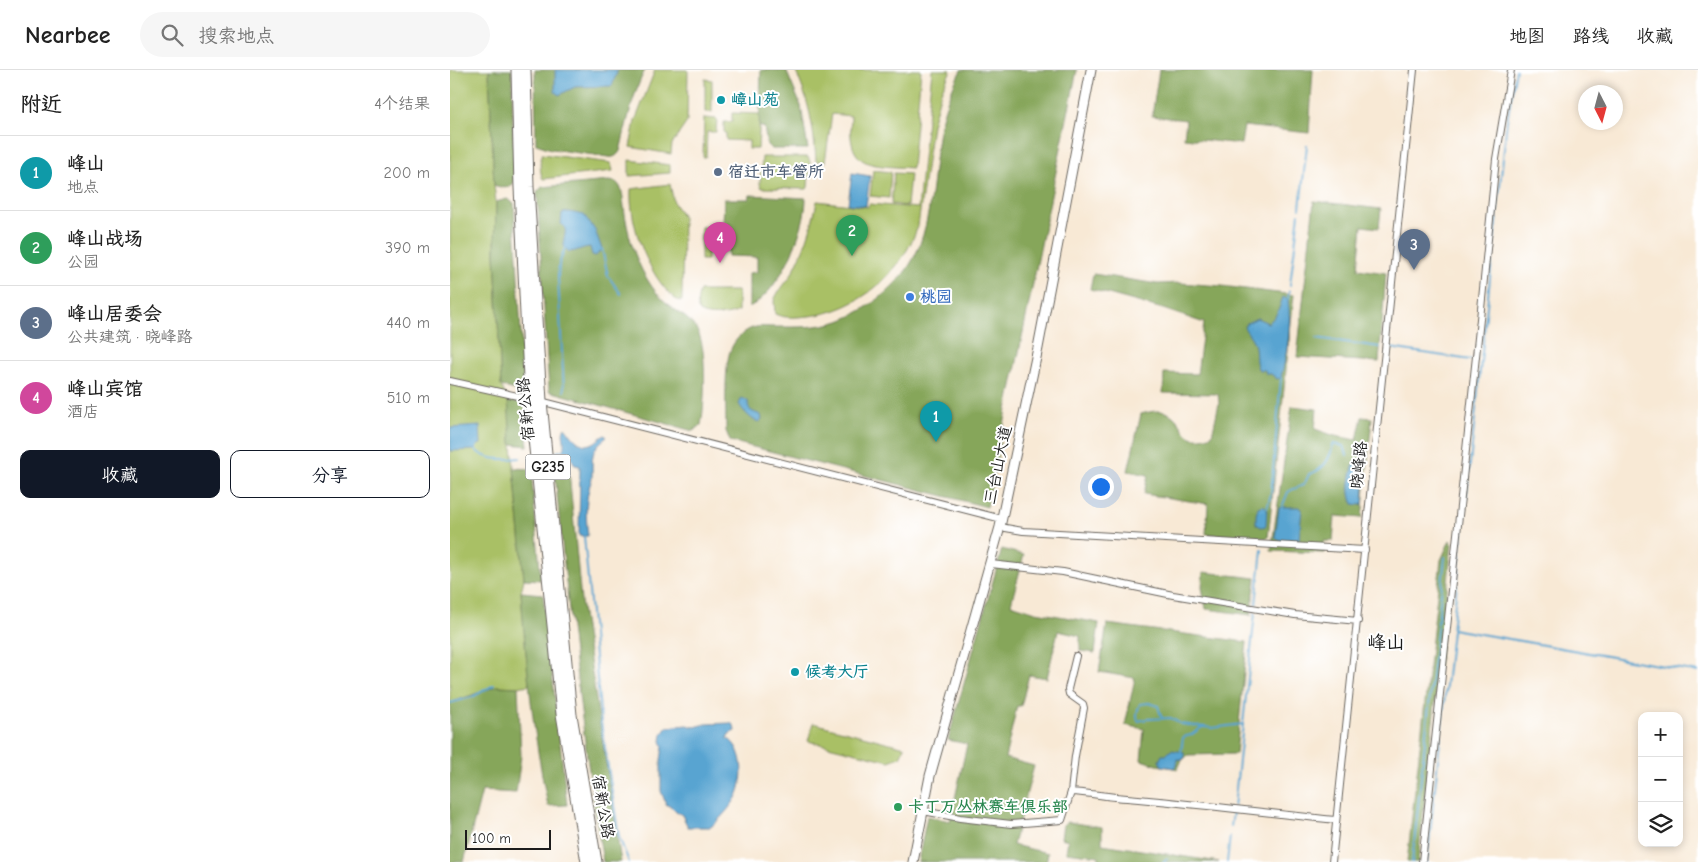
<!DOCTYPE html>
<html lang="zh">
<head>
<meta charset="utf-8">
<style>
  body { margin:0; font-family:"Comic Neue","LXGW WenKai TC",sans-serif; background:#f6f6f6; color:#222 }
  .controls { position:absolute; right:15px; bottom:15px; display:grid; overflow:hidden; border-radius:10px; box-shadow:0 2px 8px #0003 }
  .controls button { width:45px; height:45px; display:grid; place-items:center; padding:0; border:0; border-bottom:1px solid #e0e0e0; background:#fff; color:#222; font:25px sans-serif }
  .compass { position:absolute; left:1128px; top:15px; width:45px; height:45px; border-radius:50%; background:#fff; box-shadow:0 2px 8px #0003; rotate:174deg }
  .scale { position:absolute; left:15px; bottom:12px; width:86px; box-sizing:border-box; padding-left:5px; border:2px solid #1c1c1c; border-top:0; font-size:14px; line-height:18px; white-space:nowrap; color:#1c1c1c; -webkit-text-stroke:4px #fff; paint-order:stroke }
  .you { position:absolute; left:650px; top:416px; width:18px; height:18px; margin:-12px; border:4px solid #fff; border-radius:50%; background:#1a73e8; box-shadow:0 0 0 8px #1a73e833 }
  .badge { display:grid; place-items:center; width:32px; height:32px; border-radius:50%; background:#111827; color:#fff; font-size:16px; font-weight:700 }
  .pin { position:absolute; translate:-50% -41px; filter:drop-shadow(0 1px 2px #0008) }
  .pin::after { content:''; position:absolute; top:26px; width:18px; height:15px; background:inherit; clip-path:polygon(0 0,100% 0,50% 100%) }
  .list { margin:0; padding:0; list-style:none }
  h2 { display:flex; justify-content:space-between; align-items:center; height:65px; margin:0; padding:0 20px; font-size:21px }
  h2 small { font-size:16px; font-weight:400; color:#767676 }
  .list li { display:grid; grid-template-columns:32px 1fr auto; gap:15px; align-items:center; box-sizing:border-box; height:75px; padding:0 20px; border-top:1px solid #e0e0e0 }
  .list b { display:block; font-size:19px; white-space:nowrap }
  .list p { margin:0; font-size:16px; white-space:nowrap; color:#767676 }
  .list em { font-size:16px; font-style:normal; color:#767676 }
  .actions { display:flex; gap:10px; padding:15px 20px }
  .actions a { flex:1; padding:11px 0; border:1px solid #111827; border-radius:10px; text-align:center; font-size:18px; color:#111827 }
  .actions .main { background:#111827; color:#fff }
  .icon { flex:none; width:28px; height:28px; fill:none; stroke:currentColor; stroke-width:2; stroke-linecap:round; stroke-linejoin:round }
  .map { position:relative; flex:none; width:1248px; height:792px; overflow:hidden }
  header { display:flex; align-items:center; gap:30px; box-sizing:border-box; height:70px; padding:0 25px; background:#fff; border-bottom:1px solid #e0e0e0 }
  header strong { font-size:24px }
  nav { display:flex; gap:28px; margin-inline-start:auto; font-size:18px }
  .search { width:350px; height:45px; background:#f6f6f6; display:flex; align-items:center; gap:12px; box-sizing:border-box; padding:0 18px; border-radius:28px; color:#767676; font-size:19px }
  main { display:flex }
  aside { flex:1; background:#fff }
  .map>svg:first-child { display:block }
  .green { fill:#a9c065; stroke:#626e40 }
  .forest { fill:#86a65a; stroke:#51613b }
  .water { fill:#59a4d1; stroke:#3a6076 }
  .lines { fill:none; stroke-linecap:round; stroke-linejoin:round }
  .stream { stroke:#59a4d1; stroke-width:2 }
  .street-casing { stroke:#69645d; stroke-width:8 }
  .secondary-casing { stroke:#69645d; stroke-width:11 }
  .highway-casing { stroke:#69645d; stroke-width:13 }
  .street { stroke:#fff; stroke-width:6 }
  .secondary { stroke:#fff; stroke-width:9 }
  .highway { stroke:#fff; stroke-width:11 }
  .culture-dot { fill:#0f9aa8; stroke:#fff; stroke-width:2 }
  .service-dot { fill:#5c6f8a; stroke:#fff; stroke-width:2 }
  .shop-dot { fill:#3f7fe0; stroke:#fff; stroke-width:2 }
  .leisure-dot { fill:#2e9e5b; stroke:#fff; stroke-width:2 }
  .labels { text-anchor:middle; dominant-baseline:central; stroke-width:4; stroke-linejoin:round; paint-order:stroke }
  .shield { fill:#fff; stroke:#606060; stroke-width:1 }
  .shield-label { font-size:15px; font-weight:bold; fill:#1c1c1c }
  .culture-label { font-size:16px; font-weight:bold; fill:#0d838f; stroke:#fff; text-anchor:start }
  .service-label { font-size:16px; font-weight:bold; fill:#4e5e75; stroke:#fff; text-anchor:start }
  .shop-label { font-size:16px; font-weight:bold; fill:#366cbe; stroke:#fff; text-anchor:start }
  .street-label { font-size:16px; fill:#1c1c1c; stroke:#fff }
  .leisure-label { font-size:16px; font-weight:bold; fill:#27864d; stroke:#fff; text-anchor:start }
  .quarter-label { font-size:19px; fill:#1c1c1c; stroke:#fff }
</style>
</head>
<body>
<header>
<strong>Nearbee</strong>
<div class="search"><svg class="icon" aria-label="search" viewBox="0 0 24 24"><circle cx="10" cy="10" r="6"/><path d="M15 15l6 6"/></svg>搜索地点</div>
<nav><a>地图</a><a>路线</a><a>收藏</a></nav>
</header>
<main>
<aside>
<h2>附近<small>4个结果</small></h2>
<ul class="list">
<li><span class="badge" style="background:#0f9aa8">1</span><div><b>峰山</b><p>地点</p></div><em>200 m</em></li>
<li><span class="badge" style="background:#2e9e5b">2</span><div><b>峰山战场</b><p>公园</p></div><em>390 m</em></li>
<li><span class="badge" style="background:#5c6f8a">3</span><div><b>峰山居委会</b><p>公共建筑 · 晓峰路</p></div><em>440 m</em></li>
<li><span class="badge" style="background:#d1479c">4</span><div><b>峰山宾馆</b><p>酒店</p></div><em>510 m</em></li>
</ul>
<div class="actions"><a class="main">收藏</a><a>分享</a></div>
</aside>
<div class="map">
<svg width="1248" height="792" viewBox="0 0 1248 792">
  <rect width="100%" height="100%" fill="#fff"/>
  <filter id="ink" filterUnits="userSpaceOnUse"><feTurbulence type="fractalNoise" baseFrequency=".02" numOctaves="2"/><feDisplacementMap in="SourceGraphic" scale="10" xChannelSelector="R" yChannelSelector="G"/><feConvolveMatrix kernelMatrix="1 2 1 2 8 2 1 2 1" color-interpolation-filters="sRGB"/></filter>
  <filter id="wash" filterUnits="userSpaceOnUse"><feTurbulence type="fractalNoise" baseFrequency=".0096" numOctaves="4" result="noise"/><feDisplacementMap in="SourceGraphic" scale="20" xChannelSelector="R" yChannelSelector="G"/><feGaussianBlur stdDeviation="1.12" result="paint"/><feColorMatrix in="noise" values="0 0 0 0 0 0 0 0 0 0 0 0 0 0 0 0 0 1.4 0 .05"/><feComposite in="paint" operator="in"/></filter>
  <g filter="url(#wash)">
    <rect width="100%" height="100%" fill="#f8e9d5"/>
    <path class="green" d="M0,0H39L44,115L46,132L45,183L51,316L58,330L74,509L71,522L79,615L68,617L47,616L0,633Z
      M205,0H238L237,52L222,74L221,84L180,77L185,51Z
      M345,0H471L462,98C418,95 397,99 401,46L382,44L375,92L366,91C364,59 359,29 345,0Z
      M482,0H501L491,22L482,55L468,156C452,203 409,241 359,246C347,247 336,249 325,244L324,231C327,221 336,214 341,205C354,182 362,157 367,131L418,137L419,134L468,138Z
      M255,9L262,10V42H255Z
      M282,43L310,44L308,79H299V71L276,70V63H274V52H282Z
      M254,48L267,49L266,62H257L256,87H253Z
      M92,84L161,93L163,101L93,109C90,104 89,90 92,84Z
      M312,87H358L360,92L358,117L357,119L312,118L310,114Z
      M179,90L220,95V103L179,106Z
      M423,100L441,102L439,128L420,126Z
      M444,103L460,104L457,136L441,134Z
      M220,114L224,133L233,147L232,231C226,231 223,227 219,223C196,199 179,152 181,119Z
      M251,157H258L257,190H251Z
      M250,221H287L288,223V241C282,246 254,248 249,241C246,237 248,225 250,221Z
      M363,653L455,677L450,687L439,691L358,671Z"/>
    <path class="forest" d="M39,0H62L64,113C58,120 52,118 44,115Z
      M85,0H195C182,26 177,53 170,81C167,86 164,88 158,87L101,79L86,74Z
      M311,0H336L351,36L358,79H322L317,75L314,57H309Z
      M511,0H627L537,437L280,371L276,361C276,344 274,292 281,279C285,269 295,259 306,257C312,256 319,257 325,257C345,257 369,258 389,251C416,241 443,220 459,196C484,158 481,100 490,56C494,37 502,18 511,0Z
      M709,0H863L859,63L794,56L791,74L734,68L736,50L702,46Z
      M159,111L166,112C173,117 173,129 174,137C177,161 184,188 197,209C203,219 210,228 219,235C231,245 242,249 249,264C257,283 255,335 251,355L243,361L99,321L87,122L92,117Z
      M300,125L356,128C356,160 330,221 301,236H299V203L307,202V187L278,186L277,153L273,152L274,129H299Z
      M57,129L64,133L74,319L65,320L51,316L45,183L46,132Z
      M864,131L931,139L929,158L912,156L908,199L936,203L929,292L847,287Z
      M643,204L708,214L730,213L772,216L844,225L818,468L756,464L758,434L694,424L698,405L678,401L691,344C699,342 709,339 718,343C737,352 730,377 762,365L769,333L768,324L713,323L714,303L747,304L754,253L713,239L640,219Z
      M58,330L74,333L78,376L61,374Z
      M842,336L867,339L865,359L885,366L907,370L912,347L922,348L912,448L885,446L883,471H874V483L821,481Z
      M118,390L131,531L171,792H153C131,660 117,527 104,394Z
      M64,398L81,399L91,510L74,509Z
      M1000,470L1002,474L968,792H957L991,490Z
      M552,479L574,485L561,534L586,542L649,553L645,583L630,581V566L608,561L597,608L579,605L571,636H567L555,688L584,696L563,775L598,783L596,792H468L477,746L500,751L517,674L498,670Z
      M753,502L806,508L801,545L756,539L752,517Z
      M71,522L93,524L117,735L98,736C83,665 76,594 71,522Z
      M657,554L797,572L786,684L738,685L731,692L728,699L707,695L691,690L694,659L675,655L685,608L649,602Z
      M47,616L68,617L71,686L66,723L32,721L14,792H0V633Z
      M617,752L652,757V774L769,792H649V786L616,782L618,770L611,768L613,755Z"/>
    <path class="water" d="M105,0H168L162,16L125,17L109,25L105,22Z
      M402,103L420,106L416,136L398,134Z
      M119,142L134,145L145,160L152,179L146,186L142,185L140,177C132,177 127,182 119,182C108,171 117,170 115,157L111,154L112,143Z
      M833,227L838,229C842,255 837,283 831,308L827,309L821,304H816L815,300H809C803,291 808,281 803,271C801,266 797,263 794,257L797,253L807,248L818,253C828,246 829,238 833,227Z
      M292,328L298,331C298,342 302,341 311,345L312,350L309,352C301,350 293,341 289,334Z
      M30,356L31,374L28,375L25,380L0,381V358Z
      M115,357C121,364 128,378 141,374C147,372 150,367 155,365L157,367C139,380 143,388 142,408C142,412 139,415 139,419C135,434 136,450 138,466H129L130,396L125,395L123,391L113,380C117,372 110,364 115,357Z
      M915,392L913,434L910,435L903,434C897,422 900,406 904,394Z
      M813,435L817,438L816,456L811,457L806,454V445L808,437Z
      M832,437H849L852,439L849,469L846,471L828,470L825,467L829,438Z
      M280,653L284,655L285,661L279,664L277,668C294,677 295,710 287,726C282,736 270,749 261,757H238L232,745L216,734L211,721V690L213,676L211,671L212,664L217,657L237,655L245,657L256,654Z
      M721,680L734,682L735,688L732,690L727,689V695L725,698L712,696L709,691L712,685H716Z"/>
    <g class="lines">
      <path class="stream" d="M850,138L857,75
        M152,179L158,206L171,224
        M840,215L849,144
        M838,229L839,221
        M866,268L930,277
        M940,278L1021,290
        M114,321L108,207L109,194L115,178
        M25,380C40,392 53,389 70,388
        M102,384L113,380
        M832,437L838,422C851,413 852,422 859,404C874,400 880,389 883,374L894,376L897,385
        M817,438L821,424L831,308
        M134,466L151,652L169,767L179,792
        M806,534L812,480
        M1002,559L1248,602
        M0,633L22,627L44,615
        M713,649L711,646L708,636L699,633L690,634C687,641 686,645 688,651L697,649L721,648L731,654L762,658L793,654
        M731,682L733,667L741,665L752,657
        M784,737L805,543
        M781,757L783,742
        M713,792L717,789
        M777,792L780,766
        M962,792L995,487
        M977,792L1057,51L1066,0"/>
    </g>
  </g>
  <g filter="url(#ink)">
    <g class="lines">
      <defs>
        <path id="street" d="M0,311L81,329
          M90,331L552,449
          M550,457L573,461L915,480
          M541,494L613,502L723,525L845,545L908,551
          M621,722C640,723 658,727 677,728C747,734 817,743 886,750
          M473,741L510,748L561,754L612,750L621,722L625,686L634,638L633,634L619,624L618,619L626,586
          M882,792L964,0
          M972,792L1030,249L1046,89L1061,0"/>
        <path id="secondary" d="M463,792L480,706L550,457L588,278L641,0"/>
        <path id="highway" d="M67,0L70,117L80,329L112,644L137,792
          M75,0L78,117L91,331L121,645L146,792"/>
      </defs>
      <use href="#street" class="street-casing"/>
      <use href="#secondary" class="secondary-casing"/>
      <use href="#highway" class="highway-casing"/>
      <use href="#street" class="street"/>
      <use href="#secondary" class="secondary"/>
      <use href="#highway" class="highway"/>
    </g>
  </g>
  <g class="culture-dot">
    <circle cx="271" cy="30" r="5"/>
    <circle cx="345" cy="602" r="5"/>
  </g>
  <circle class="service-dot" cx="268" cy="102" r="5"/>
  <circle class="shop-dot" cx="460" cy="227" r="5"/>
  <circle class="leisure-dot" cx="448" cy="737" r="5"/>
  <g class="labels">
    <rect class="shield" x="75.5" y="384.5" width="45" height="25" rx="4"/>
    <g class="shield-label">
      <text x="98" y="397">G235</text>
    </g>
    <g class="culture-label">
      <text x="281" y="30">嶂山苑</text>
      <text x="355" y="602">候考大厅</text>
    </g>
    <g class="service-label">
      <text x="278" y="102">宿迁市车管所</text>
    </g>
    <g class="shop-label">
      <text x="470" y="227">桃园</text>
    </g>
    <g class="street-label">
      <text transform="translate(76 339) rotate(-95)">宿新公路</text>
      <text transform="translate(548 395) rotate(-78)">三台山大道</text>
      <text transform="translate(909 395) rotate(-84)">晓峰路</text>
      <text transform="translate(153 737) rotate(80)">宿新公路</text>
    </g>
    <g class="leisure-label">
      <text x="458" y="737">卡丁万丛林赛车俱乐部</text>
    </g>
    <g class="quarter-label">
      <text x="936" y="573">峰山</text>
    </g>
  </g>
</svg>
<div class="controls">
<button>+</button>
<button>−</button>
<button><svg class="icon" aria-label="layers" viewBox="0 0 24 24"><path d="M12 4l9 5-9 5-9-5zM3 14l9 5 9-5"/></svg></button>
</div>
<svg class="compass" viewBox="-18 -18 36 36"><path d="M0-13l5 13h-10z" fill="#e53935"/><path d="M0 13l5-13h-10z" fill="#767676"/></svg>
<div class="scale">100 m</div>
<div class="you"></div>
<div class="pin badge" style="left:486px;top:372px;background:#0f9aa8">1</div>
<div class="pin badge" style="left:402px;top:186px;background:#2e9e5b">2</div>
<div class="pin badge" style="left:964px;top:200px;background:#5c6f8a">3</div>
<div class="pin badge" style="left:270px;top:193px;background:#d1479c">4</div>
</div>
</main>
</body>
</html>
